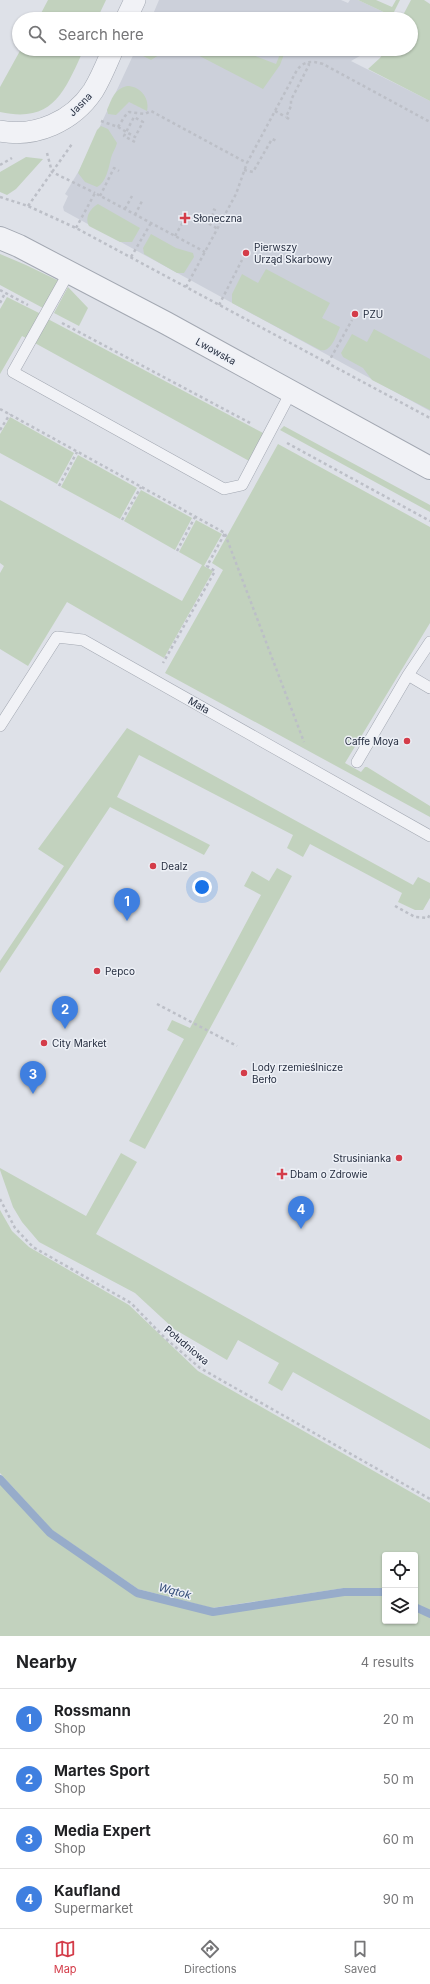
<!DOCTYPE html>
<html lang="en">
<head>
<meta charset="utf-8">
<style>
  body { margin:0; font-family:Inter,sans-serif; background:#f6f6f6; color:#202124 }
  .controls { position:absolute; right:12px; bottom:12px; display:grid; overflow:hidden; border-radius:4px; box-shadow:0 1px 3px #0004 }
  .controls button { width:36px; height:36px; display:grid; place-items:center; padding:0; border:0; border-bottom:1px solid #e0e0e0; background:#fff; color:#202124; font:20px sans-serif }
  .you { position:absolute; left:202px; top:887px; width:14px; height:14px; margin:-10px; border:3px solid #fff; border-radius:50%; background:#1a73e8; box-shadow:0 0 0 6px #1a73e833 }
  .badge { display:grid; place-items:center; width:26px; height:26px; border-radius:50%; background:#d43c49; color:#fff; font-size:13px; font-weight:700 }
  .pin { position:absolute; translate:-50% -33px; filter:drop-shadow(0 1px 2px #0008) }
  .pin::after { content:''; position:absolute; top:21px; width:14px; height:12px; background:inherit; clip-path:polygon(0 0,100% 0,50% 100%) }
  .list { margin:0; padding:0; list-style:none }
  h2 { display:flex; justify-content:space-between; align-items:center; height:52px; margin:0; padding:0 16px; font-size:17px }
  h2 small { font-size:13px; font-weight:400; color:#757577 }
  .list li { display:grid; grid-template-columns:26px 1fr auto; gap:12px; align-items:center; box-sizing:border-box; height:60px; padding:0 16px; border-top:1px solid #e0e0e0 }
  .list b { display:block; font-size:15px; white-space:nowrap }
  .list p { margin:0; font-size:13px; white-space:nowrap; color:#757577 }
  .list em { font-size:13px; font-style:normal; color:#757577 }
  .icon { flex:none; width:22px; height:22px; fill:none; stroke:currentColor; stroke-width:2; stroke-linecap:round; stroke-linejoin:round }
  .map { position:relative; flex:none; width:430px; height:1636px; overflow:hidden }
  .search { position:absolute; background:#fff; box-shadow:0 1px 3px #0004; left:12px; right:12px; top:12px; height:44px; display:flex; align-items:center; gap:10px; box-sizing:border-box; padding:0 14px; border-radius:22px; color:#757577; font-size:15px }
  .sheet { height:292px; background:#fff }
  nav { display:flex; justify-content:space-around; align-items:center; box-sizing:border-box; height:56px; border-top:1px solid #e0e0e0; background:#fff; font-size:11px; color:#757577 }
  nav a { display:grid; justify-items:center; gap:2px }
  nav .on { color:#d43c49 }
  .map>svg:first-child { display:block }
  .built { fill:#ccd0da }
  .green { fill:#c2d2be }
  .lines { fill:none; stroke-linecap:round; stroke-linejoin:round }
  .stream { stroke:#97acca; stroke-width:8 }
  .service-casing { stroke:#a3a8b2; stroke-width:12 }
  .minor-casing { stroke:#a3a8b2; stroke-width:22 }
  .tertiary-casing { stroke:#a3a8b2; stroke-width:24 }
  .path { stroke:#bcbfc7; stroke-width:2.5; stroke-dasharray:3 3; stroke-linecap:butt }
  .service { stroke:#f1f2f6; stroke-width:11 }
  .minor { stroke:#f1f2f6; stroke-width:21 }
  .tertiary { stroke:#f1f2f6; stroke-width:22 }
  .poi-dot { fill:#d43c49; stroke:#edf0f6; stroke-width:1.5 }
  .labels { text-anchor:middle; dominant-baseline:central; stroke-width:3; stroke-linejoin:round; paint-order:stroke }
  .street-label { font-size:10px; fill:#262e40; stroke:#edf0f6 }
  .poi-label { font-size:10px; fill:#262e40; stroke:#edf0f6; text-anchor:start }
  .water-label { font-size:11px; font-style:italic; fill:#2f4975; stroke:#edf0f6 }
</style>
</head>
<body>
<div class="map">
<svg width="430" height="1636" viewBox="0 0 430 1636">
  <rect width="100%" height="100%" fill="#dee1e8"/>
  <path class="built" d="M159,0H341L348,3L350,0H358L392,16L391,19H151Z
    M136,49H372L351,61L430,101V411L64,211L63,207L68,196L65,194L80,169Z"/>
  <path class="green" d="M48,0H106L97,19H38Z
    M358,0H376L392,7L396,0H400L392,16Z
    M411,0H424L430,4V101L368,69L380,58L386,49H411V19H401Z
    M21,49H84C65,90 54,124 0,112V87Z
    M137,49H162L159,55L151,60L143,56Z
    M186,49H237L276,64L282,49H286L280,65L263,89Z
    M127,86C140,86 150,98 147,111L129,102L116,115L108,114L107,110C112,99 114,89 127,86Z
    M101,126L108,129L117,143C116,148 112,153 111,158C109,167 106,183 97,187L85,182L78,173L97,130Z
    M26,157L43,159L16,189L7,195L0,192V172Z
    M98,204L140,228L132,242H120L89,226C84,217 91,208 98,204Z
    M151,234L176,248L193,253L194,257L184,273H177L144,254L143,248Z
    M0,254L26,265L59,281L43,308L0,285Z
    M266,269L330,303L322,318L340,327C336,336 331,353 320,350L232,303V294L242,274L258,283Z
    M68,287L88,308L79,326L54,313Z
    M7,297L41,314L28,339L22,336L0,374V309Z
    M46,318L265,434L251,462L33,342Z
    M374,329L430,359V410L372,380L363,368L343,357L341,353L352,334L367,342Z
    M10,417L74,453L57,484L0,453V434Z
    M284,426L430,505V512L280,430Z
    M278,444L430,527V623L345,763L361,772L365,767H367L430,806V817L165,673L223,570L212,563Z
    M78,455L137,488L120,519L61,487Z
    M141,490L192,518L175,550L124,521Z
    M0,500L182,601L202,565L179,552L196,520L222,534L204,566L213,571L164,658L67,602L28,666L0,649V573L4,566L0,563Z
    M127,728L413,885L418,877L430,883V898L423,910H415L398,902L402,893L310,844L303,857L287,848L293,835L139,755L117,797L210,845L204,855L110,807L0,973V961L64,866L38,849Z
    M277,868L292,876L145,1149L129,1141L184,1039L167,1030L172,1020L190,1028L261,895L244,886L252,871L269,881Z
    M121,1153L137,1162L96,1234L430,1420V1449L293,1372L282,1391L268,1383L279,1363L238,1340L227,1360L174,1329L135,1293L39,1242L22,1222L13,1207L0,1170V1168L86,1216Z
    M0,1210L12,1231L29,1247L129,1305L198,1371L430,1503V1611L415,1603V1555H385V1588H344L212,1608L138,1589L52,1530L0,1473Z
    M0,1483L49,1534L137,1595L213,1615L342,1594H385V1621H415V1609L430,1617V1636H0Z"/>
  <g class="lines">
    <path class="stream" d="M0,1479L50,1533L137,1593L213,1612L344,1592H385
      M415,1607L430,1614"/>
    <defs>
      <path id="service" d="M69,272L13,372L224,489L242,485L291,392
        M430,642L408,675L430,688
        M0,726L57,637L83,640L430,836
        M357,762L408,675"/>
      <path id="minor" d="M126,19L135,0
        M0,131C36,138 73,121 93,91C101,78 107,63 113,49"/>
      <path id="tertiary" d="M0,238L19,246L166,323L430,468"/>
    </defs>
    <use href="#service" class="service-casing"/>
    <use href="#minor" class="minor-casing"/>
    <use href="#tertiary" class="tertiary-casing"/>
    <path class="path" d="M275,111L286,117
      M289,119L286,117L291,106V100L309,65L308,62
      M101,121L118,127L125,116L129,112L145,114L151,111L247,163
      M118,127L135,137L143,122L134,117L124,136L135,142
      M47,153L52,172L95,193
      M0,165L12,158
      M244,170L253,172L272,139L277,141
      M100,196L114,168L119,171
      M0,197L28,206L76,228L430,418
      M28,206L72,144
      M125,209L132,196
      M213,209L215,210L208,223L218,229
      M135,215L142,201
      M76,228L95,193L205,252
      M175,236L183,222
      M131,257L151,223
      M186,287L236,194L247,163L297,70C305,60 312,61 323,64L430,122
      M0,290L28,305
      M0,303L5,293
      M219,305L242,260
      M62,323L252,424
      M328,363L352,320
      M0,409L225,533L207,566L215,571L163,663
      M0,430L10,414
      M287,443L430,521
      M59,486L77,452
      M122,520L141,487
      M225,534L304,742
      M177,551L195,517
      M395,906L415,917L428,918L430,914
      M157,1004L237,1046
      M0,1199L15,1228L33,1247L131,1303L165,1338L200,1368L430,1499"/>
    <use href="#service" class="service"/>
    <use href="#minor" class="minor"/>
    <use href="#tertiary" class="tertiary"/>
  </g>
  <g class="poi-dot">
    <path d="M183 212h4v4h4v4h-4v4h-4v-4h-4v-4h4z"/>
    <circle cx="246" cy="253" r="4"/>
    <circle cx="355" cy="314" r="4"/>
    <circle cx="407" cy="741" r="4"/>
    <circle cx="153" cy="866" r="4"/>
    <circle cx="97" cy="971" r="4"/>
    <circle cx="44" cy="1043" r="4"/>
    <circle cx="244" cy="1073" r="4"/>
    <circle cx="399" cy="1158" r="4"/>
    <path d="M280 1168h4v4h4v4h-4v4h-4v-4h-4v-4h4z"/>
  </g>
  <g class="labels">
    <g class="street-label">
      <text transform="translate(80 104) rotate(-46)">Jasna</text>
      <text transform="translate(216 351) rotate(29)">Lwowska</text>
      <text transform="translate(199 705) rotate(30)">Mała</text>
      <text transform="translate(187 1345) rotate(40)">Południowa</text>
    </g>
    <g class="poi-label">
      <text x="193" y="218">Słoneczna</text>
      <text x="254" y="247">Pierwszy<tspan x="254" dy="12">Urząd Skarbowy</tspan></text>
      <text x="363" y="314">PZU</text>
      <text x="399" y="741" text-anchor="end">Caffe Moya</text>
      <text x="161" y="866">Dealz</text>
      <text x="105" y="971">Pepco</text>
      <text x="52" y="1043">City Market</text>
      <text x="252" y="1067">Lody rzemieślnicze<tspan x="252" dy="12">Berło</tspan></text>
      <text x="391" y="1158" text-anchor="end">Strusinianka</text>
      <text x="290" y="1174">Dbam o Zdrowie</text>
    </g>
    <g class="water-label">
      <text transform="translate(175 1591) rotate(14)">Wątok</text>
    </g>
  </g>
</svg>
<div class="controls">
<button><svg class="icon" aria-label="locate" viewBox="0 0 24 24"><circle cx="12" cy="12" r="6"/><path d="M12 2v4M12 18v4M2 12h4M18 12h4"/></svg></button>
<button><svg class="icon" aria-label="layers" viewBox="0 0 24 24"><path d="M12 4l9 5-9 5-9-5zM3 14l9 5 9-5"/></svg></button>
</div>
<div class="you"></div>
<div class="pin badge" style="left:127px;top:921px;background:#3f7fe0">1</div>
<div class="pin badge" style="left:65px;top:1029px;background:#3f7fe0">2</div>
<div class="pin badge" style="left:33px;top:1094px;background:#3f7fe0">3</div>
<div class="pin badge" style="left:301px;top:1229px;background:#3f7fe0">4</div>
<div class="search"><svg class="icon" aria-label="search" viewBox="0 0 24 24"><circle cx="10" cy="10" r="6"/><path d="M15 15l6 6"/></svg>Search here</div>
</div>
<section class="sheet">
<h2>Nearby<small>4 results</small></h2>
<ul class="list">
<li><span class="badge" style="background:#3f7fe0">1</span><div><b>Rossmann</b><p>Shop</p></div><em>20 m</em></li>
<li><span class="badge" style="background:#3f7fe0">2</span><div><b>Martes Sport</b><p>Shop</p></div><em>50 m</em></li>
<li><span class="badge" style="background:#3f7fe0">3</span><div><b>Media Expert</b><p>Shop</p></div><em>60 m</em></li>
<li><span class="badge" style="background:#3f7fe0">4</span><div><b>Kaufland</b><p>Supermarket</p></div><em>90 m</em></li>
</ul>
</section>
<nav>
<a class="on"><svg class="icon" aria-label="map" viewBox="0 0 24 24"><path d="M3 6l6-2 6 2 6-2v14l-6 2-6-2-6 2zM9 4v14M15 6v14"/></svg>Map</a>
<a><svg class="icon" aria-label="directions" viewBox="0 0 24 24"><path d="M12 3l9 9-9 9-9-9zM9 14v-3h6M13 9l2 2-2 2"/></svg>Directions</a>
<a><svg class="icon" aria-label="saved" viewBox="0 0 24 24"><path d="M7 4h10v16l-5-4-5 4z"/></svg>Saved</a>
</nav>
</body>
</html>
